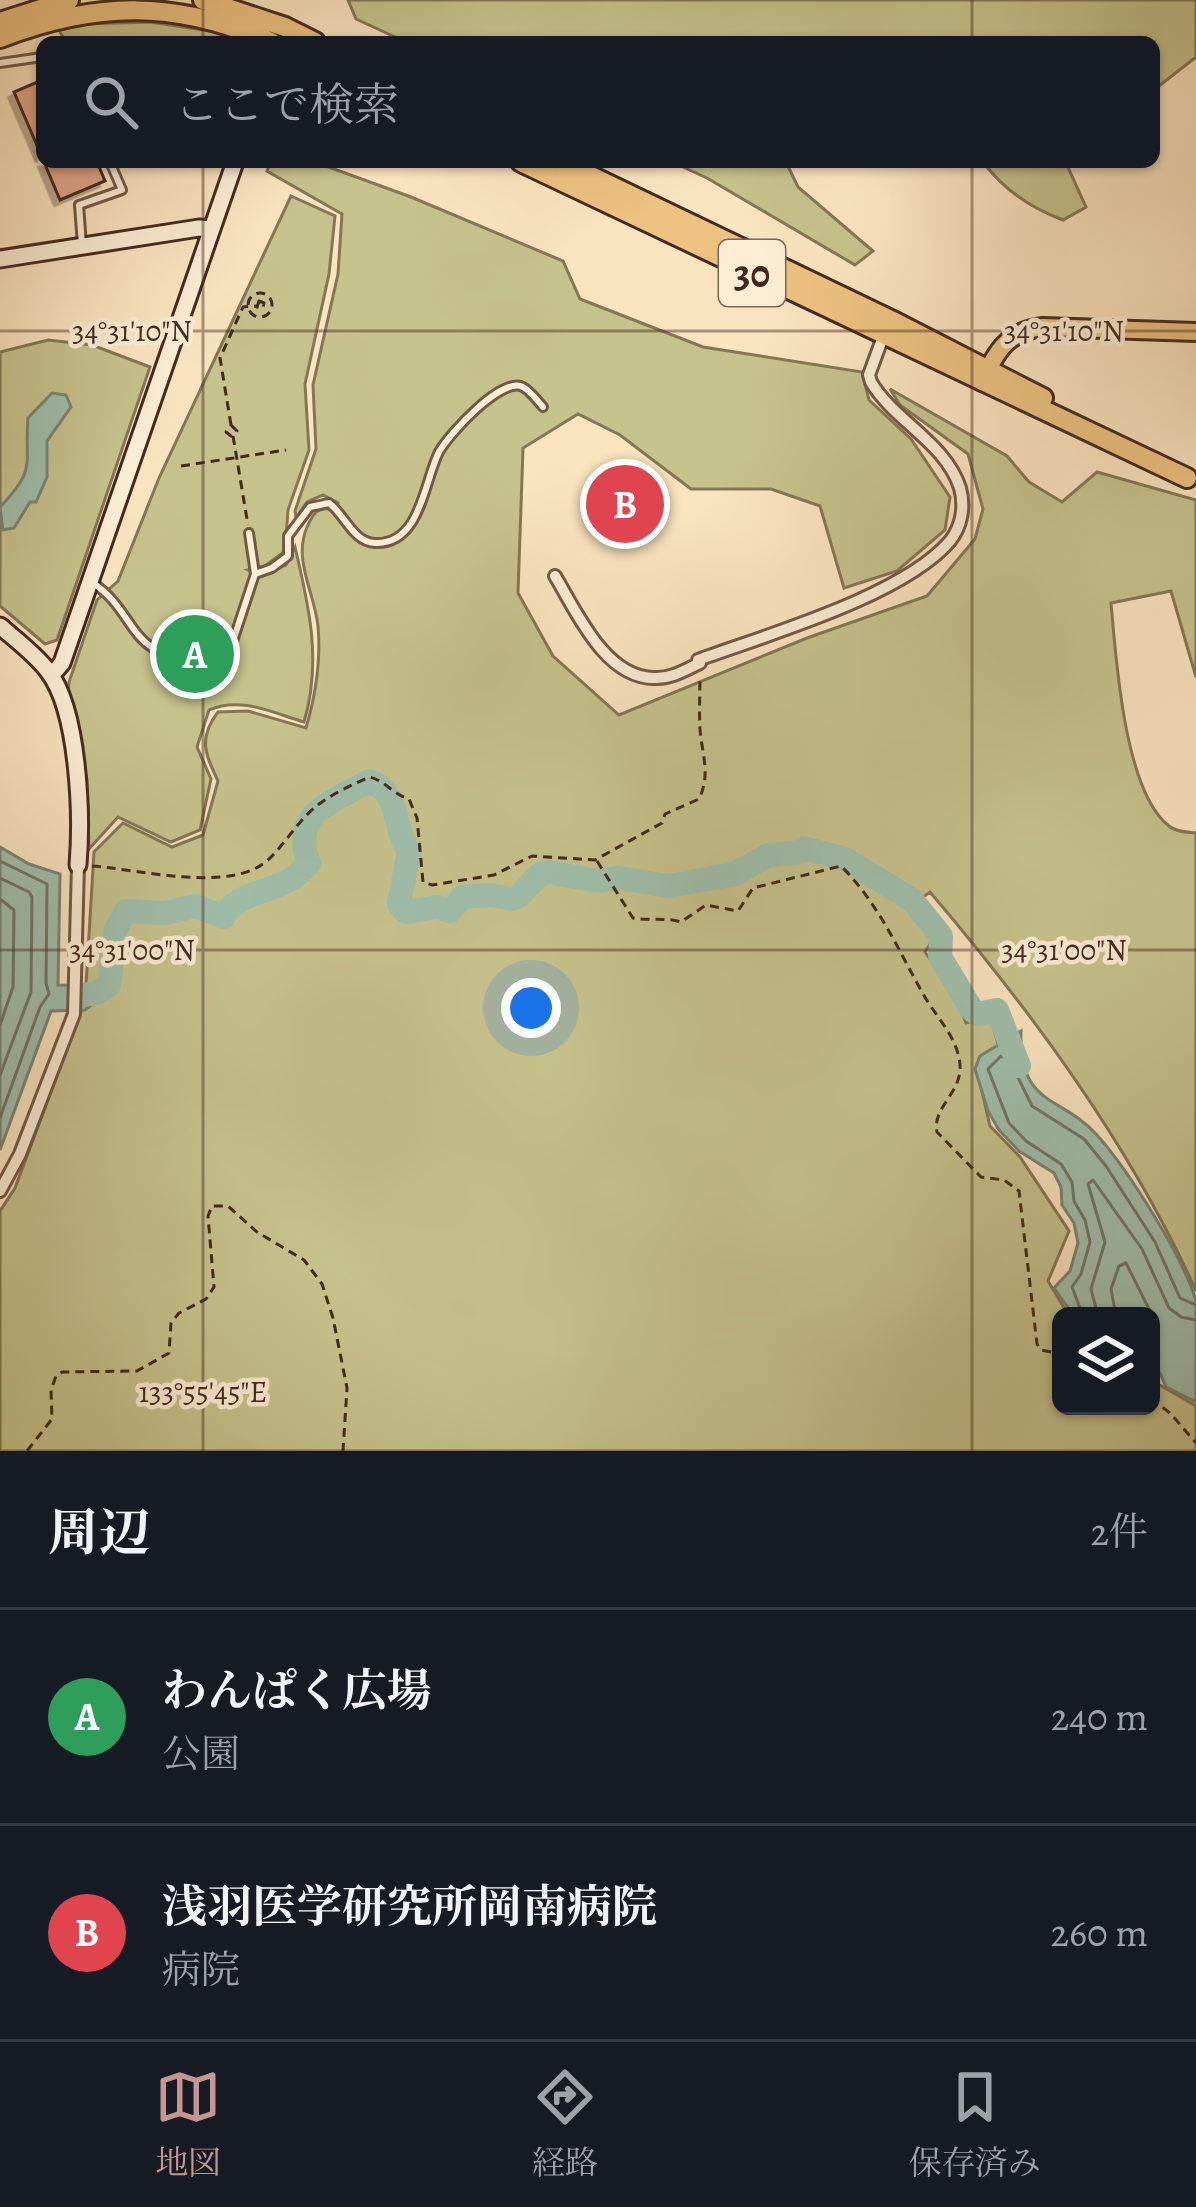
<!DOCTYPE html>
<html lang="ja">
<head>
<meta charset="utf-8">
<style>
  body { margin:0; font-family:Alegreya,"Noto Serif JP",serif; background:#242831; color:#f1f3f6 }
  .controls { position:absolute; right:36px; bottom:36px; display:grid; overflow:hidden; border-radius:18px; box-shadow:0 3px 9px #0004 }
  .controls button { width:108px; height:108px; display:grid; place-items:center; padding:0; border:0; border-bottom:3px solid #363941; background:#171b24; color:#f1f3f6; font:60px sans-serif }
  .you { position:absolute; left:531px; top:1008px; width:42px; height:42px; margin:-30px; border:9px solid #fff; border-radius:50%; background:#1a73e8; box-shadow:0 0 0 18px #1a73e833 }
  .badge { display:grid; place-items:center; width:78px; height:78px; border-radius:50%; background:#c59692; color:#fff; font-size:39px; font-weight:700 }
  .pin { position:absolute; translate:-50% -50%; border:6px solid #fff; box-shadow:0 3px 12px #0006 }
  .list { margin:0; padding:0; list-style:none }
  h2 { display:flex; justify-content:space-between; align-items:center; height:156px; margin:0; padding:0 48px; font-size:51px }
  h2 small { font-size:39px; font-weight:400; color:#9ea1a6 }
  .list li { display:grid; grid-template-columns:78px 1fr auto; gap:36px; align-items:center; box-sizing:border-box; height:216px; padding:0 48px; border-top:3px solid #363941 }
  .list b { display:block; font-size:45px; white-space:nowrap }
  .list p { margin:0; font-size:39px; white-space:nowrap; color:#9ea1a6 }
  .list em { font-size:39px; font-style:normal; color:#9ea1a6 }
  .icon { flex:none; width:66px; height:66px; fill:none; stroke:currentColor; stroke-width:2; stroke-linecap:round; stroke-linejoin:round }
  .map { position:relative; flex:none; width:1196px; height:1451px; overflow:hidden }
  .search { position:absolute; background:#171b24; box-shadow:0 3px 9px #0004; left:36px; right:36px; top:36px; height:132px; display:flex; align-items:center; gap:30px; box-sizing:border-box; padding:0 42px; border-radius:18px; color:#9ea1a6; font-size:45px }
  .sheet { height:588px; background:#171b24 }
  nav { display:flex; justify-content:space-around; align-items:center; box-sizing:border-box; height:168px; border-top:3px solid #363941; background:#171b24; font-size:33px; color:#9ea1a6 }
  nav a { display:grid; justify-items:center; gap:6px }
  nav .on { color:#c59692 }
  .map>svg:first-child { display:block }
  .green { fill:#c6c28c; stroke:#857656; stroke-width:3 }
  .water { fill:#9fbfac; stroke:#7b8374; stroke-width:3 }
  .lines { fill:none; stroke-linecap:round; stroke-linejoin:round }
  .shore { stroke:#727466; stroke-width:3 }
  .river { stroke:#9fbfac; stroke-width:24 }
  .building { fill:#dfa789; stroke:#44291f; stroke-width:3; filter:url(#shadow) }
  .lane-casing { stroke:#725847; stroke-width:12 }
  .street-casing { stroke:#725847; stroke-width:16 }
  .secondary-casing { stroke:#44291f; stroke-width:21 }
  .primary-casing { stroke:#44291f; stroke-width:22 }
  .highway-casing { stroke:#44291f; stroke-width:24 }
  .path { stroke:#44291f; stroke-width:3; stroke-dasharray:9 6; stroke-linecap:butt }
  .lane { stroke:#fcedd5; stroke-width:6 }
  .street { stroke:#fcedd5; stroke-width:10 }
  .secondary { stroke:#fcedd5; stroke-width:15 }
  .primary { stroke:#edc280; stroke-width:16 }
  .highway { stroke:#edc280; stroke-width:18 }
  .ticks { fill:none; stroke:#44291f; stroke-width:3; stroke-opacity:0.45 }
  .labels { text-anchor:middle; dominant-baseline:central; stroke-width:9; stroke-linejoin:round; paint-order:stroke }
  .shield { fill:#fcedd5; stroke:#7b6456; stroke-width:3 }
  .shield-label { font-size:39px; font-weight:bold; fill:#44291f }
  .ticks-label { font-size:30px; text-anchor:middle; fill:#44291f; stroke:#fcedd5; stroke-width:9; stroke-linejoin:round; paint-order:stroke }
</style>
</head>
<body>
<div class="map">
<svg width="1196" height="1451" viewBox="0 0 1196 1451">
  <defs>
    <filter id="shadow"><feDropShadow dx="-5.5" dy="5.5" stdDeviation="0" flood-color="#0004"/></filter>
  </defs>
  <rect width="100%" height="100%" fill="#fae4bf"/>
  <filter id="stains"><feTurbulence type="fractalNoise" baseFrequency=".00167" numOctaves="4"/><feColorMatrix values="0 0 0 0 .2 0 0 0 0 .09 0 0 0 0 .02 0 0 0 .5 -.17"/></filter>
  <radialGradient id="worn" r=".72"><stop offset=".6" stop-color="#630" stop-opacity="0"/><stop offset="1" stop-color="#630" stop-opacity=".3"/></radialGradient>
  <path class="green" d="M348,0H1196V57L1154,90V42H406L356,19Z
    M150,22L217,32L239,42H72L65,41L59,30L86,24Z
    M271,162H315L411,197L563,261L580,299L703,347L862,372L869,400L911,439L950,497L945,530L897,571L844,588L820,506L771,489H691L620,435L578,414L523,448L518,593L553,656L619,715L807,638L927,596L975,539L983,509L968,454L900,405L890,389L1007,456L1029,482L1062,502L1097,472L1196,500V677L1171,591L1111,603C1116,658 1124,791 1169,826C1176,832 1187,832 1196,833V1291C1131,1146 1032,1012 930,892L913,904L919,921L934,938L925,952L954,993L966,1023L990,1016L1001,1054L981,1087L990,1126L1020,1157L1069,1231L1048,1281L1069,1316H1061V1406H1151V1380L1196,1406V1451H0V1211L15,1188L85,1001L94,852L123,823L172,847L203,835L218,781C205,754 198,738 218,712L248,711L306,728C315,697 321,659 318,626C314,591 293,560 307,527C314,512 317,507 334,509L338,503L323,495L307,502L296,518L295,511L316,449L313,385L338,274L342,214L267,171Z
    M672,162H786L798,187L873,251L855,265L707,178Z
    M983,162H1075L1067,165L1086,207L1063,220C1030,208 1004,190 983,162Z
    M291,196L335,216L329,274L305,384L309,450L288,510L285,551L265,566L248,570L262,576L286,565L295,547C309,606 322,662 304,722C273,713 241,696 209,710L197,747L211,779L200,830L171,842L118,817L89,849L87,779L68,700L69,682L97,600L118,581L159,478Z
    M48,340L92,345L150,367L57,640L45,644L0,606V352Z"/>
  <path class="water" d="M52,393L66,395L71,407L47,441V477L36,502H30L14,528L3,530L0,507C38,468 24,464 28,418Z
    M0,847L29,864L60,874L58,985L99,986L106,993L85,1010L51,1011L0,1150Z
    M1021,1031C1019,1108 1060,1094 1097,1135C1128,1170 1183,1256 1196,1301C1196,1321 1196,1378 1196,1402L1166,1387L1160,1373L1151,1366V1316H1074L1054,1288L1070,1271L1078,1243L1074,1223L1062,1205L1061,1187L1054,1173L1019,1151L999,1130L988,1111L975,1069L980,1056Z"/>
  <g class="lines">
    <path class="shore" d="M0,861L47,884L46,983L49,994L40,1007L0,1118
      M0,878L29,892L32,897L31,992L0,1075
      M0,899L14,910L13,987L0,1025
      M1083,1316L1072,1287L1081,1274L1090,1242L1085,1220L1074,1201L1072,1182L1061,1164L1026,1141L1009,1123L988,1069L1001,1056L1009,1059L1032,1106L1084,1139L1106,1166L1155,1242L1180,1298L1196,1305
      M1098,1316L1091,1289L1105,1242L1088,1184L1093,1180L1142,1249L1169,1308L1181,1317L1196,1320
      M1116,1316L1111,1289L1119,1266L1126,1263L1153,1317L1151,1324"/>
    <path class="river" d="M75,996L97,993L109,985L115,931L126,911L165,913L195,906L224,917C238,887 282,897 309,863C289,813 333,802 369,781C402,792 392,829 409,851L399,904L406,912L437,907L450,911L462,897L491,895L511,899L519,896L539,875L548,872L597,881L618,878L669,886L735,874L768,855L797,853L804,848L845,859L912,900L941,936L940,957L972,1010L978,1014L997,1010L1019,1066"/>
  </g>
  <path class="building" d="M42,80V157L14,92Z
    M44,162H97L105,181L60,200Z"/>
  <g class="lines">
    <defs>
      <path id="lane" d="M0,63L42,57
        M82,245L79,205L122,190L110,162
        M249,533L255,574
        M93,583C138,613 129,662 198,655C212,654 223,652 233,641L255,574L272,568L288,556V536L310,507L329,503C345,515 353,542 375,543C421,545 424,481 439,452C449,434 502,376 523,387C530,391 538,401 543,407"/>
      <path id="street" d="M555,576C576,611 605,678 654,678C671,679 685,670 700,663L698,660C766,635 903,596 950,541C962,526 965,506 960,488C946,443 894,421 871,382L869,375L884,334
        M0,1191L20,1154L74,1014L78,865"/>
      <path id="secondary" d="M0,259L199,228L212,229
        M0,626C16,640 35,654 48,671C79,711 82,816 78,865
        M52,675L62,663L235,162"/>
      <path id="primary" d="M982,382C996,351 1008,331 1043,327L1196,332"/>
      <path id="highway" d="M203,0L285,27L315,42
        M0,22L69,0
        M0,38C97,1 176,0 271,42
        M521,162L1187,478
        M562,162L891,320L1043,398"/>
    </defs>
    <use href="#lane" class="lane-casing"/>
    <use href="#street" class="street-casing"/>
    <use href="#secondary" class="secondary-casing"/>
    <use href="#primary" class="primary-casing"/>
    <use href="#highway" class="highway-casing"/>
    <path class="path" d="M248 305a12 12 0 1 1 24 0a12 12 0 1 1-24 0Z
      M259,301L264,303L263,308L257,307Z
      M231,425L220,358L243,307L256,306
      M231,425L237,431L231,436L226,432Z
      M233,436L248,525
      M181,466L286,450
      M597,861L633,918C649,921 665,917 681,922L706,905L738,911L753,888L841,866C880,905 899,952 926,999C939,1020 958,1039 960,1065C962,1093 932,1107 937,1132L981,1177L1004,1180L1019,1191L1037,1344L1041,1350L1061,1354
      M92,866C138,869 230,894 268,860C286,843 299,819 319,804C334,793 352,785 369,777C385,780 392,794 409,799L417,818L423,882L432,885L494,875L532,856L595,860L662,823L665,814L699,799C711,774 702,755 700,729C699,711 700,694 700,676
      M1151,1398L1171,1414L1196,1443
      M27,1451L52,1419L51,1390L56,1376L62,1372L137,1371L169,1353L171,1323L179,1313L206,1299L214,1287L208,1216L212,1206H228L257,1232L304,1260L322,1284L333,1318L347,1388L343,1451"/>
    <use href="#lane" class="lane"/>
    <use href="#street" class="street"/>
    <use href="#secondary" class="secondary"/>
    <use href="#primary" class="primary"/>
    <use href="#highway" class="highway"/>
  </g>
  <path class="ticks" d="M203,0V42M972,0V42M203,162V1451M972,162V1451M0,331H1196M0,950H1196"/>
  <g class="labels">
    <rect class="shield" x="719" y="240" width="66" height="66" rx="9"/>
    <g class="shield-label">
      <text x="752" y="273">30</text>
    </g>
  </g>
  <g class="ticks-label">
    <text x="132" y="341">34°31'10"N</text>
    <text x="1064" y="341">34°31'10"N</text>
    <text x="132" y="960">34°31'00"N</text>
    <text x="1064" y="960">34°31'00"N</text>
    <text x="203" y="1402">133°55'45"E</text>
  </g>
  <rect width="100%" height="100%" filter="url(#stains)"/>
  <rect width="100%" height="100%" fill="url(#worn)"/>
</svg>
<div class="controls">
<button><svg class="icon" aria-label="layers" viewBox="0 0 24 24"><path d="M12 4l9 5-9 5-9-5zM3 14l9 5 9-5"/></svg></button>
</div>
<div class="you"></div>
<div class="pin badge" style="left:195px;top:654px;background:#2e9e5b">A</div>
<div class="pin badge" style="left:625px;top:504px;background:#e0444e">B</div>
<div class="search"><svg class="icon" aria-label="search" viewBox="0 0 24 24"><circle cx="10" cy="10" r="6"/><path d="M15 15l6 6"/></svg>ここで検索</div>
</div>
<section class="sheet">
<h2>周辺<small>2件</small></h2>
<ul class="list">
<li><span class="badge" style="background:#2e9e5b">A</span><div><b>わんぱく広場</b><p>公園</p></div><em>240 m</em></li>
<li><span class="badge" style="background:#e0444e">B</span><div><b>浅羽医学研究所岡南病院</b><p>病院</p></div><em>260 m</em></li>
</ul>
</section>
<nav>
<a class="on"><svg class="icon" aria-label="map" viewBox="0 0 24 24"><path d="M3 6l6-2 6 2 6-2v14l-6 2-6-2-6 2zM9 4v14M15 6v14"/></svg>地図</a>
<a><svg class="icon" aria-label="directions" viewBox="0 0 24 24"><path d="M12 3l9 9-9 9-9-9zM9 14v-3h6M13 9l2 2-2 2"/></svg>経路</a>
<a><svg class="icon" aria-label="saved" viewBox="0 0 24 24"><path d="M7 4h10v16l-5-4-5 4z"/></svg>保存済み</a>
</nav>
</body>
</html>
